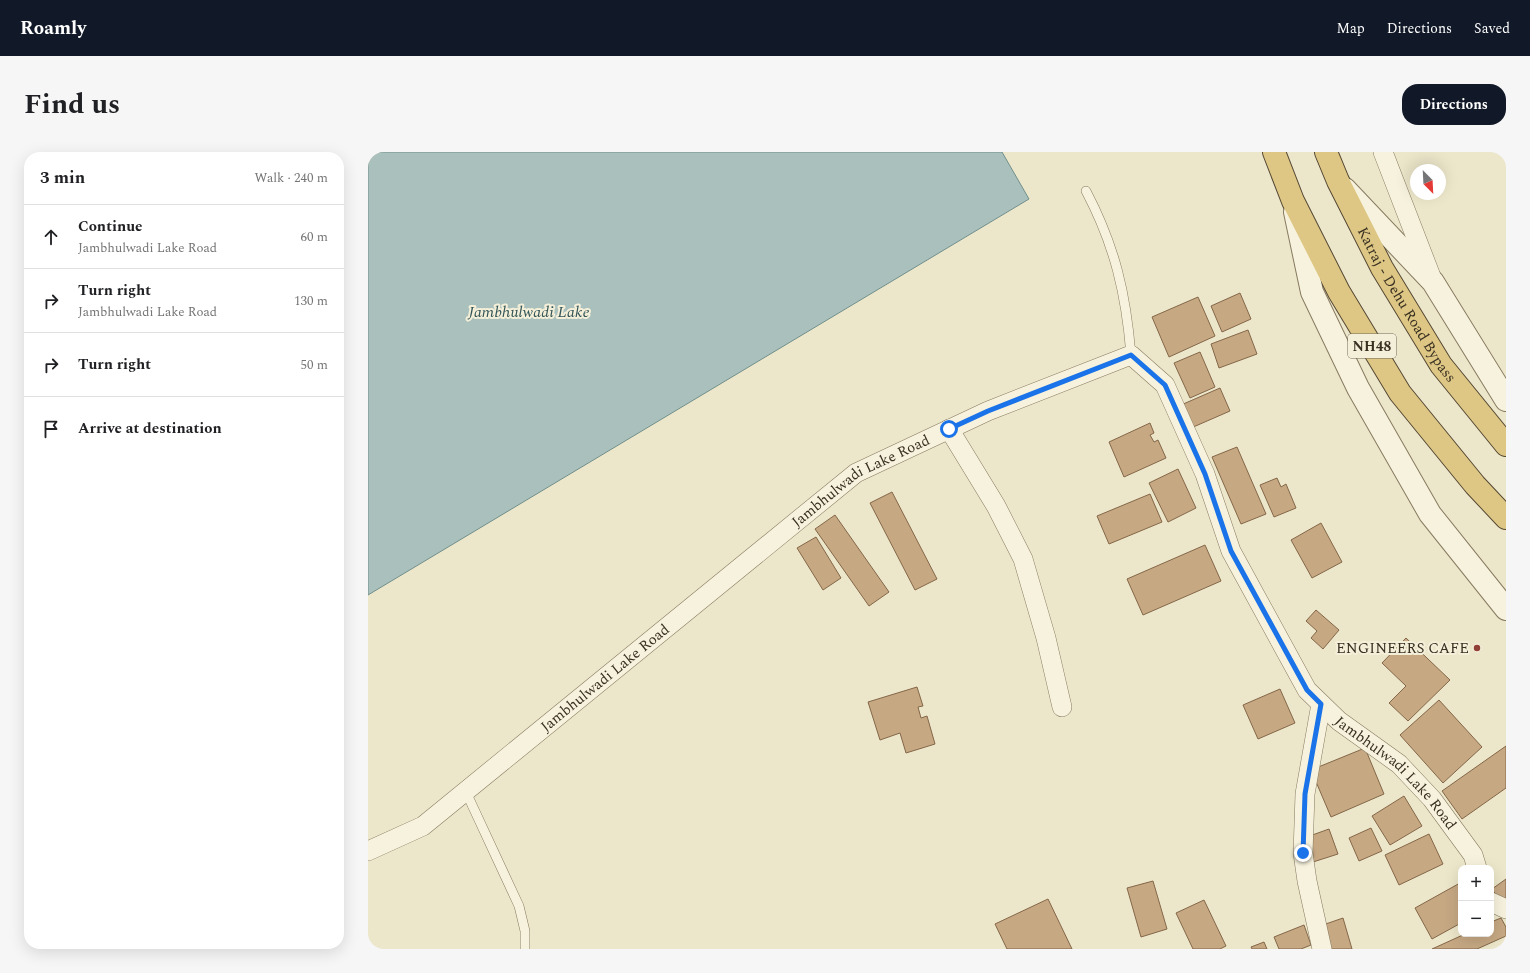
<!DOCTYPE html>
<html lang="en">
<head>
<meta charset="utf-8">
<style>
  body { margin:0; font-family:Spectral,serif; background:#f6f6f6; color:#202124 }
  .controls { position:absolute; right:12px; bottom:12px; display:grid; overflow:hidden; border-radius:8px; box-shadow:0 4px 16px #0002 }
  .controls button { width:36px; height:36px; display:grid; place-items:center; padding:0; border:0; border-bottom:1px solid #e0e0e0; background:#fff; color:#202124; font:20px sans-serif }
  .compass { position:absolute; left:1042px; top:12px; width:36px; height:36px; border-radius:50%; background:#fff; box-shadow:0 4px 16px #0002; rotate:156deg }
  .stop { position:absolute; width:12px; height:12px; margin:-9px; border:3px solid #1a73e8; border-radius:50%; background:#fff }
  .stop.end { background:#1a73e8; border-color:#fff; box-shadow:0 1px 4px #0008 }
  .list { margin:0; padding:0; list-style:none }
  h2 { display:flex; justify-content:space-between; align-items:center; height:52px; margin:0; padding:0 16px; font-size:17px }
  h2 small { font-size:13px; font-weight:400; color:#757577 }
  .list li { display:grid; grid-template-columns:26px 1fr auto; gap:12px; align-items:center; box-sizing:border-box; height:64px; padding:0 16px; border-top:1px solid #e0e0e0 }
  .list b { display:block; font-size:15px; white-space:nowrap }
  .list p { margin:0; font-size:13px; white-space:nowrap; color:#757577 }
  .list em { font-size:13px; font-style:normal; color:#757577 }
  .icon { flex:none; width:22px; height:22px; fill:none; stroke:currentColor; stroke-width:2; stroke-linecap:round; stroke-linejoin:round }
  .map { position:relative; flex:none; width:1138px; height:797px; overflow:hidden; border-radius:16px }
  header { display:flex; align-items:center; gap:24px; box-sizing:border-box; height:56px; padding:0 20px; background:#111827; color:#fff }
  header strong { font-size:19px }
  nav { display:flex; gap:22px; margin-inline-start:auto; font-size:14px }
  .intro { display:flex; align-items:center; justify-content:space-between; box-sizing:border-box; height:96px; padding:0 24px }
  h1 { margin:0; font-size:28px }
  .button { padding:10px 18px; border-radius:16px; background:#111827; color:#fff; font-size:14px; font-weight:700 }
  main { display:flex; gap:24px; padding:0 24px }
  aside { flex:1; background:#fff; border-radius:16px; box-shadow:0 4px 16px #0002 }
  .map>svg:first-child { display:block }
  .water { fill:#aac0bd; stroke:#718f8b }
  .building { fill:#c6a883; stroke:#846748 }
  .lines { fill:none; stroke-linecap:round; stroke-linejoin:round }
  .service-casing { stroke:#877a60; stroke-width:10 }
  .minor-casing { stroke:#877a60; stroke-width:20 }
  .tertiary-casing { stroke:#877a60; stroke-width:24 }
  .trunk-casing { stroke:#554833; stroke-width:24 }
  .service { stroke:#f7f2dd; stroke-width:9 }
  .minor { stroke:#f7f2dd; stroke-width:19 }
  .tertiary { stroke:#f7f2dd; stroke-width:22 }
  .trunk { stroke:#dec784; stroke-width:22 }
  .route { stroke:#1a73e8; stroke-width:5 }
  .poi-dot { fill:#914035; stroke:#f4efd9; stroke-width:1.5 }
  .labels { text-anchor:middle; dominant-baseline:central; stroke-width:4; stroke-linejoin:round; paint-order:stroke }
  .shield { fill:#f4efd9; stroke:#716959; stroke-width:1 }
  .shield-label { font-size:14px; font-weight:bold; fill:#393022 }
  .street-label { font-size:15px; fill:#393022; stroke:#f4efd9 }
  .poi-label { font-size:15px; fill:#393022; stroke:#f4efd9; text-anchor:end }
  .water-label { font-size:16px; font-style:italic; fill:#335557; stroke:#f4efd9 }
</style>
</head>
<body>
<header>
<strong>Roamly</strong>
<nav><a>Map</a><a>Directions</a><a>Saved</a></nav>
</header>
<div class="intro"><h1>Find us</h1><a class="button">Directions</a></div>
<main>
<aside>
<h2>3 min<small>Walk · 240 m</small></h2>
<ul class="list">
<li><svg class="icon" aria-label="ahead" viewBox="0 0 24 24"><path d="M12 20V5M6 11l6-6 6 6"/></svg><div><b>Continue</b><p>Jambhulwadi Lake Road</p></div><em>60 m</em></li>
<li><svg class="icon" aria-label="right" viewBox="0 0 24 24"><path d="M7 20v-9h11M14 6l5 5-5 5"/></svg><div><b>Turn right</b><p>Jambhulwadi Lake Road</p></div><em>130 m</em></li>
<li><svg class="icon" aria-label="right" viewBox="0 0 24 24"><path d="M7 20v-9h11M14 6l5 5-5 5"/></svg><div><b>Turn right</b></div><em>50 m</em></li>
<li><svg class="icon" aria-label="arrive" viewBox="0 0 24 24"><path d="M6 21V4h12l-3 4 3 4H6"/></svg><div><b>Arrive at destination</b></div></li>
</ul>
</aside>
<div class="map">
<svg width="1138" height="797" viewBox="0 0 1138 797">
  <rect width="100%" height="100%" fill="#ece6ca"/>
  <path class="water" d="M0,0H634L661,47L0,443Z"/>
  <path class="building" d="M872,141L883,167L854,180L843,154Z
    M830,145L847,184L801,205L784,165Z
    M880,178L889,202L851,216L843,192Z
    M832,200L847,235L822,246L806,211Z
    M852,236L862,259L823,276L813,253Z
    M782,271L786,281L782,283L786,290L790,288L798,306L756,325L741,290Z
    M869,295L898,362L873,372L844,305Z
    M810,317L828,356L800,370L781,331Z
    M909,326L913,335L918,332L928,356L906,365L892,333Z
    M524,340L569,427L547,438L502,351Z
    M782,342L794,370L741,392L729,364Z
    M467,363L521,440L501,454L447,377Z
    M953,371L974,410L944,426L923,388Z
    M448,385L473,426L455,438L429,396Z
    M837,393L853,429L775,463L759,427Z
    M948,458L971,478L955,497L943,486L949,479L938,469Z
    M1038,486L1082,528L1040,569L1021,551L1038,534L1014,511Z
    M549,535L555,554L550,555L553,566L559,564L567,592L538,601L532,581L512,588L500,550Z
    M912,537L927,571L890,587L875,553Z
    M1071,548L1114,595L1075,631L1032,583Z
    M1138,594V636L1094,667L1074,639Z
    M997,596L1016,642L963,665L943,618Z
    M1036,644L1054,674L1022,693L1004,664Z
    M1003,676L1014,699L991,709L981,686Z
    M961,677L970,702L945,710L936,686Z
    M1061,682L1075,712L1031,733L1017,703Z
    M1138,727V757L1124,737Z
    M785,729L799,777L773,785L759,736Z
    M1092,731L1093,771L1064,787L1047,756Z
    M680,747L704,797H639L627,772Z
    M836,748L858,794L852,797H825L808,761Z
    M975,766L984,797H959L952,774Z
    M1133,766L1138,775V784L1109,797H1064L1097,782H1123V770Z
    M936,773L943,793L933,797H911L906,785Z
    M896,790L899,797H884L883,795Z"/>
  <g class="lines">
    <defs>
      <path id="service" d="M718,39C747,94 758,142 763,203
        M98,640L151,754L157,779V797"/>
      <g id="minor">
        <path d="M1015,0L1064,127"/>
        <path d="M581,277L628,354L655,407L678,486L694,555"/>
        <path d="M953,552L937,642L935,701L939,729L954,797"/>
        <path id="s1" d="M0,699L55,674L488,321L620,259L763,203L797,233L837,322L863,399L939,538L971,569L1031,612L1064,647L1105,703L1109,716"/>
        <path d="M1123,750L1138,757"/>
      </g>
      <path id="tertiary" d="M977,37L1065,130L1138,248
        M927,60L944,140L990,236L1062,362L1138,457"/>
      <g id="trunk">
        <path d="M906,0L925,49L971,140L1032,241L1107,333L1138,366"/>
        <path id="s2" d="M958,0L970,29L1014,116L1073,213L1138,293"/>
      </g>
    </defs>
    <use href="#service" class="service-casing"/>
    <use href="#minor" class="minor-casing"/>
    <use href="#tertiary" class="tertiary-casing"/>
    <use href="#trunk" class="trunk-casing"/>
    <use href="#service" class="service"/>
    <use href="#minor" class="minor"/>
    <use href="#tertiary" class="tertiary"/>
    <use href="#trunk" class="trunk"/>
  </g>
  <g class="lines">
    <path class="route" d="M581,277L620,259L763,203L797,233L837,322L863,399L939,538L953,552L937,642L935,701"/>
  </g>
  <circle class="poi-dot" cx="1109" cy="496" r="4"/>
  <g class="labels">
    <rect class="shield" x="980" y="182" width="48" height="24" rx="3"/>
    <g class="shield-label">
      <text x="1004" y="194">NH48</text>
    </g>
    <g class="street-label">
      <text stroke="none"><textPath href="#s2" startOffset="173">Katraj - Dehu Road Bypass</textPath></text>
      <text stroke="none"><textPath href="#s1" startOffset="619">Jambhulwadi Lake Road</textPath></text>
      <text stroke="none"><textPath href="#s1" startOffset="295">Jambhulwadi Lake Road</textPath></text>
      <text stroke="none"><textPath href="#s1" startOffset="1423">Jambhulwadi Lake Road</textPath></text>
    </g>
    <g class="poi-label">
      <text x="1101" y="496">ENGINEERS CAFE</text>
    </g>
    <g class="water-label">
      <text x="161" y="160">Jambhulwadi Lake</text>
    </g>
  </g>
</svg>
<div class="controls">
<button>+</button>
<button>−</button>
</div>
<svg class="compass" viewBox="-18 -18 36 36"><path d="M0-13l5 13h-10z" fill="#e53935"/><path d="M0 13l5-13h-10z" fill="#757577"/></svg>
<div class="stop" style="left:581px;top:277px"></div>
<div class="stop end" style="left:935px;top:701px"></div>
</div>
</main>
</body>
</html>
